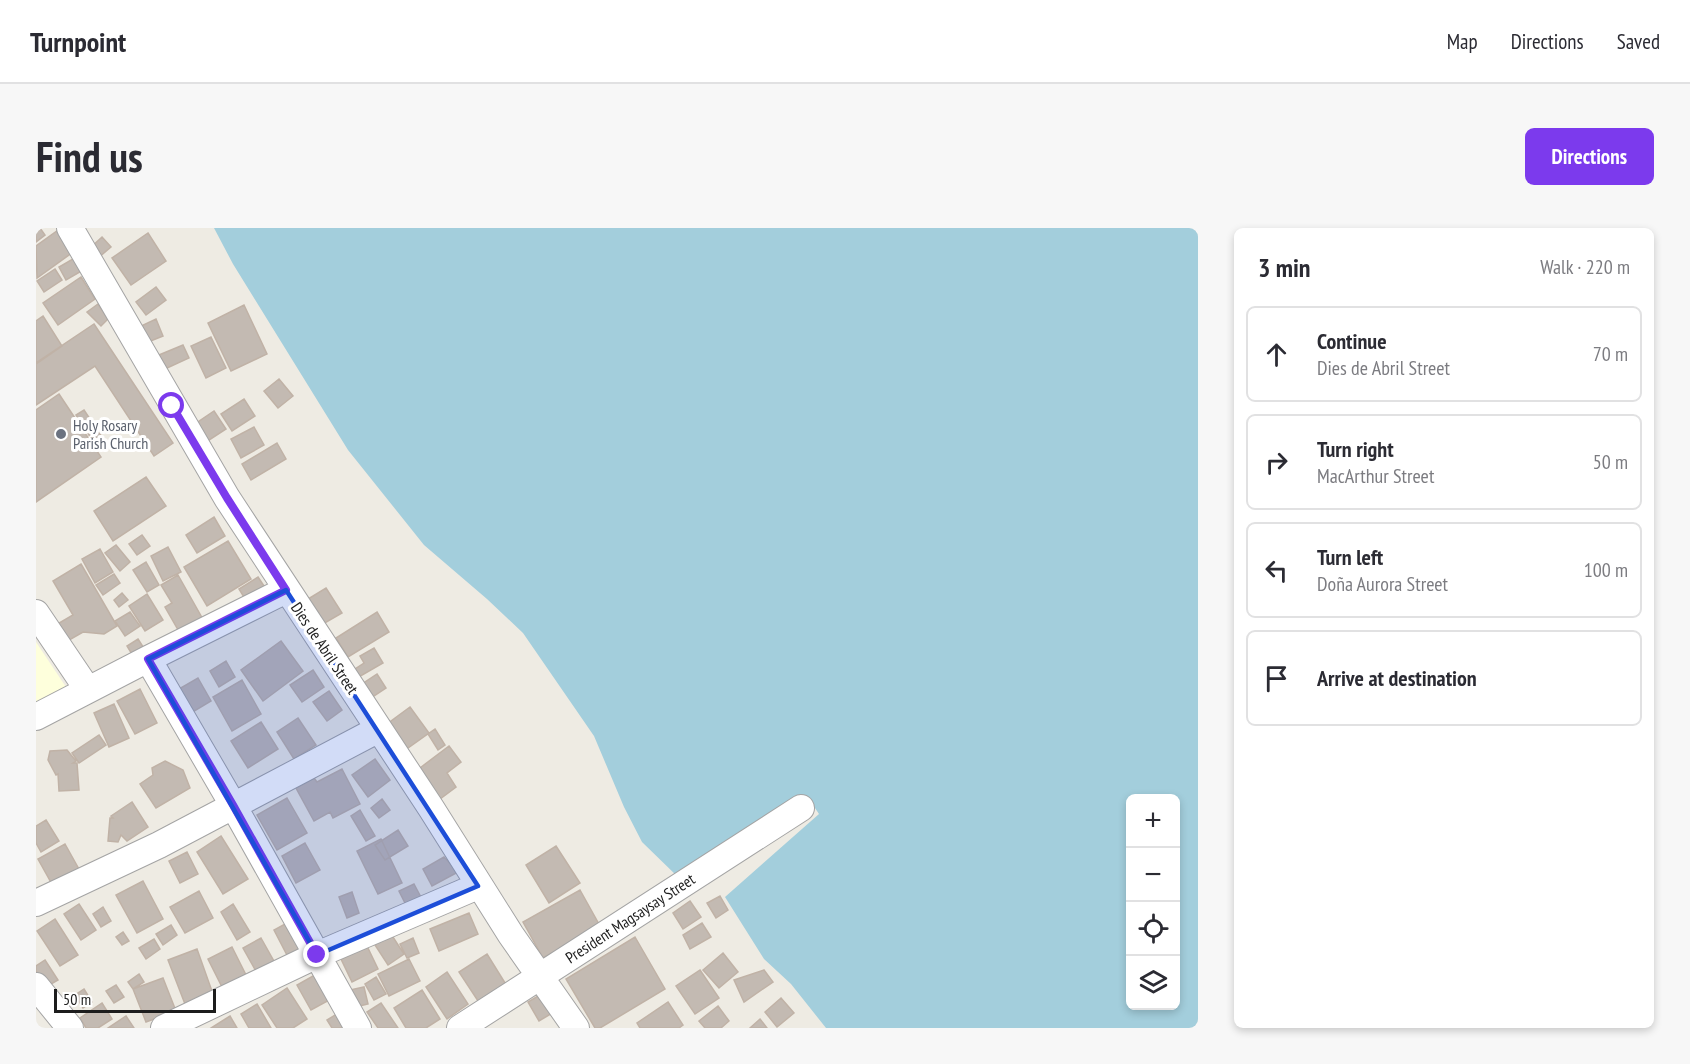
<!DOCTYPE html>
<html lang="en">
<head>
<meta charset="utf-8">
<style>
  body { margin:0; font-family:"PT Sans Narrow",sans-serif; background:#f7f7f7; color:#2b2b33 }
  .controls { position:absolute; right:18px; bottom:18px; display:grid; overflow:hidden; border-radius:9px; box-shadow:0 3px 9px #0003 }
  .controls button { width:54px; height:54px; display:grid; place-items:center; padding:0; border:0; border-bottom:2px solid #e1e1e2; background:#fff; color:#2b2b33; font:30px sans-serif }
  .scale { position:absolute; left:18px; bottom:15px; width:162px; box-sizing:border-box; padding-left:6px; border:3px solid #1d1d1d; border-top:0; font-size:16px; line-height:21px; white-space:nowrap; color:#1d1d1d; -webkit-text-stroke:4px #fff; paint-order:stroke }
  .stop { position:absolute; width:18px; height:18px; margin:-14px; border:4px solid #7c3aed; border-radius:50%; background:#fff }
  .stop.end { background:#7c3aed; border-color:#fff; box-shadow:0 2px 6px #0008 }
  .list { margin:0; padding:0; list-style:none }
  h2 { display:flex; justify-content:space-between; align-items:center; height:78px; margin:0; padding:0 24px; font-size:26px }
  h2 small { font-size:20px; font-weight:400; color:#7c7c81 }
  .list li { display:grid; grid-template-columns:39px 1fr auto; gap:18px; align-items:center; box-sizing:border-box; height:96px; margin:0 12px 12px; padding:0 12px; border:2px solid #e1e1e2; border-radius:9px }
  .list b { display:block; font-size:22px; white-space:nowrap }
  .list p { margin:0; font-size:20px; white-space:nowrap; color:#7c7c81 }
  .list em { font-size:20px; font-style:normal; color:#7c7c81 }
  .icon { flex:none; width:33px; height:33px; fill:none; stroke:currentColor; stroke-width:2; stroke-linecap:round; stroke-linejoin:round }
  .map { position:relative; flex:none; width:1162px; height:800px; overflow:hidden; border-radius:9px }
  header { display:flex; align-items:center; gap:36px; box-sizing:border-box; height:84px; padding:0 30px; background:#fff; border-bottom:2px solid #e1e1e2 }
  header strong { font-size:28px }
  nav { display:flex; gap:33px; margin-inline-start:auto; font-size:21px }
  .intro { display:flex; align-items:center; justify-content:space-between; box-sizing:border-box; height:144px; padding:0 36px }
  h1 { margin:0; font-size:42px }
  .button { padding:15px 27px; border-radius:9px; background:#7c3aed; color:#fff; font-size:21px; font-weight:700 }
  main { display:flex; gap:36px; padding:0 36px }
  aside { flex:1; background:#fff; border-radius:9px; box-shadow:0 3px 9px #0003 }
  .map>svg:first-child { display:block }
  .education { fill:#feffdc }
  .water { fill:#a3cedc; fill-rule:evenodd }
  .building { fill:#c3bab2; stroke:#c0b2a6; stroke-width:1.5 }
  .lines { fill:none; stroke-linecap:round; stroke-linejoin:round }
  .street-casing { stroke:#a4a4a4; stroke-width:28 }
  .street { stroke:#fff; stroke-width:26 }
  .route { stroke:#7c3aed; stroke-width:8 }
  .marked { fill:#1d4ed8; fill-opacity:0.2; stroke:#1d4ed8; stroke-width:4.5; stroke-linejoin:round }
  .worship-dot { fill:#6b7280; stroke:#fff; stroke-width:2 }
  .labels { text-anchor:middle; dominant-baseline:central; stroke-width:6; stroke-linejoin:round; paint-order:stroke }
  .worship-label { font-size:16px; fill:#5b616d; stroke:#fff; text-anchor:start }
  .street-label { font-size:16px; fill:#1d1d1d; stroke:#fff }
</style>
</head>
<body>
<header>
<strong>Turnpoint</strong>
<nav><a>Map</a><a>Directions</a><a>Saved</a></nav>
</header>
<div class="intro"><h1>Find us</h1><a class="button">Directions</a></div>
<main>
<div class="map">
<svg width="1162" height="800" viewBox="0 0 1162 800">
  <rect width="100%" height="100%" fill="#eeebe3"/>
  <path class="education" d="M0,414L32,462L0,479Z"/>
  <path class="water" d="M178,0H1162V800H790L755,756L728,731L689,669L783,586L771,568L643,650L606,614L588,579L558,508L487,405L451,371L388,317L312,222L197,36ZM1094,570H1140V778H1094Z"/>
  <path class="building" d="M0,0H4L9,7L0,14Z
    M25,0L40,22L1,50L0,18Z
    M112,5L130,33L95,57L76,30Z
    M66,9L75,19L62,30L54,20Z
    M42,28L49,41L30,52L23,39Z
    M19,41L26,52L8,64L1,53Z
    M45,49L59,71L22,97L7,75Z
    M120,59L130,72L110,87L100,74Z
    M62,76L72,91L65,98L51,84Z
    M208,77L231,126L195,143L172,95Z
    M7,88L26,118L0,136V93Z
    M120,91L127,108L112,114L105,98Z
    M58,96L137,215L118,228L59,138L0,177V135Z
    M175,109L190,140L170,150L155,118Z
    M147,117L153,130L129,141L123,127Z
    M243,151L257,168L242,180L228,163Z
    M23,166L65,229L0,274V182Z
    M208,171L219,188L196,203L185,186Z
    M48,182L68,212L60,218L40,187Z
    M178,183L190,201L164,218L153,200Z
    M218,199L228,217L205,230L195,211Z
    M241,215L250,231L215,252L206,236Z
    M110,249L130,278L77,313L58,283Z
    M178,289L189,308L161,325L150,307Z
    M106,307L114,318L101,327L93,316Z
    M192,313L215,351L171,378L148,339Z
    M80,317L94,334L84,343L69,325Z
    M132,319L145,344L127,353L115,328Z
    M64,321L77,344L59,355L46,331Z
    M110,334L123,357L111,364L97,342Z
    M45,336L81,398L68,406L47,404L28,415L18,398L37,387L17,353Z
    M78,346L84,355L67,367L60,357Z
    M142,347L169,395L145,407L129,379L136,375L125,357Z
    M222,349L234,367L214,379L203,361Z
    M290,360L306,385L287,396L272,371Z
    M86,365L92,372L83,379L78,372Z
    M111,366L127,392L109,403L93,378Z
    M94,384L104,398L89,408L79,393Z
    M341,384L353,404L312,429L300,410Z
    M102,411L111,425L100,433L91,418Z
    M245,413L267,443L227,473L205,442Z
    M338,420L347,435L321,450L316,443L328,435L324,428Z
    M190,433L199,449L183,459L174,443Z
    M277,442L288,459L266,474L254,457Z
    M341,446L350,460L332,472L323,458Z
    M162,450L175,473L150,488L136,465Z
    M206,452L225,486L196,503L177,469Z
    M104,461L121,495L99,506L81,473Z
    M293,463L306,482L291,493L277,474Z
    M78,476L93,510L73,519L58,485Z
    M374,479L393,505L365,525L347,499Z
    M262,490L280,517L258,531L241,504Z
    M225,494L242,521L212,540L195,513Z
    M399,501L409,517L402,522L392,506Z
    M63,507L70,517L43,535L36,525Z
    M413,518L425,534L411,545L420,559L400,574L376,546Z
    M31,522L40,533L37,535H41L43,562L23,563L22,546L20,547L12,532L14,523Z
    M339,531L354,552L332,569L316,547Z
    M129,533L147,542L154,560L120,580L104,556L117,547L116,540Z
    M306,541L324,576L297,590L294,584L278,593L260,560L278,550L281,554Z
    M251,570L271,605L241,622L221,587Z
    M346,571L354,582L343,590L335,580Z
    M96,574L112,599L91,613L85,607L82,614L72,613L74,590H77L75,588Z
    M324,582L339,608L330,613L315,588Z
    M10,592L23,613L5,624L0,615V598Z
    M362,602L372,618L349,632L339,617Z
    M185,608L212,651L187,666L161,624Z
    M345,611L366,655L342,666L321,623Z
    M269,615L284,642L260,655L246,628Z
    M29,616L44,643L17,658L2,631Z
    M520,618L544,655L513,675L490,637Z
    M151,624L162,646L144,655L133,633Z
    M408,629L422,644L396,658L387,641Z
    M107,653L127,691L101,705L80,667Z
    M378,656L388,675L373,683L363,663Z
    M544,662L564,698L507,730L487,694Z
    M163,663L177,690L149,705L134,679Z
    M316,664L323,685L311,690L303,669Z
    M684,668L692,682L680,690L671,675Z
    M654,673L665,689L647,701L637,685Z
    M43,676L60,702L45,712L28,686Z
    M197,676L214,704L201,712L185,684Z
    M67,679L75,693L65,699L57,686Z
    M433,685L442,706L403,723L394,701Z
    M260,690L274,718L252,729L238,702Z
    M19,691L42,727L24,738L1,703Z
    M666,695L675,709L654,721L647,707Z
    M135,697L141,707L127,717L120,706Z
    M87,704L93,713L86,717L80,709Z
    M355,706L368,726L352,737L339,717Z
    M599,709L629,761L564,800H559L530,751Z
    M225,710L239,735L221,745L207,720Z
    M377,710L383,725L371,730L364,716Z
    M118,711L124,721L110,731L103,720Z
    M331,718L342,741L316,754L305,731Z
    M196,719L210,747L186,759L172,731Z
    M161,721L177,766L149,776L132,732Z
    M687,725L702,744L683,760L667,742Z
    M451,726L471,758L444,776L423,744Z
    M373,731L384,753L353,768L342,746Z
    M9,732L22,752L10,759L0,743V738Z
    M664,742L683,770L659,786L640,758Z
    M728,742L737,754L708,774L698,752Z
    M284,744L297,770L275,782L261,757Z
    M411,744L432,776L411,791L390,759Z
    M103,746L108,754L97,761L92,754Z
    M340,749L350,766L338,772L329,756Z
    M127,750L140,783L110,794L97,761Z
    M80,757L88,769L78,775L70,763Z
    M328,759L332,776L319,779L314,762Z
    M251,760L271,791L257,800H241L226,777Z
    M48,761L56,774L47,780L39,767Z
    M386,762L404,791L390,800H370L358,780Z
    M512,762L523,781L503,793L492,774Z
    M745,770L758,785L741,799L729,784Z
    M632,774L647,797L643,800H604L601,795Z
    M66,775L76,791L62,800H50L44,790Z
    M345,775L362,800H342L331,784Z
    M221,776L235,800H213L205,786Z
    M682,778L693,793L685,800H669L663,793Z
    M304,784L312,800H296L291,792Z
    M90,788L98,800H72Z
    M194,788L201,800H175Z
    M724,791L731,800H714Z"/>
  <g class="lines">
    <defs>
      <path id="street" d="M34,0L191,270L395,580L475,707L540,800
        M0,385L52,462
        M112,431L197,577L322,800
        M0,489L112,431L250,362
        M0,675L123,617L343,501
        M0,758L34,800
        M128,800L281,727L442,658
        M424,800L765,580"/>
    </defs>
    <use href="#street" class="street-casing"/>
    <use href="#street" class="street"/>
  </g>
  <g class="lines">
    <path class="route" d="M136,178L191,270L250,362L112,431L197,577L281,727"/>
  </g>
  <path class="marked" d="M250,362L442,658L281,727L112,431Z"/>
  <circle class="worship-dot" cx="25" cy="206" r="6"/>
  <g class="labels">
    <g class="worship-label">
      <text x="37" y="197">Holy Rosary<tspan x="37" dy="18">Parish Church</tspan></text>
    </g>
    <g class="street-label">
      <text transform="translate(289 420) rotate(56)">Dies de Abril Street</text>
      <text transform="translate(594 690) rotate(-33)">President Magsaysay Street</text>
    </g>
  </g>
</svg>
<div class="controls">
<button>+</button>
<button>−</button>
<button><svg class="icon" aria-label="locate" viewBox="0 0 24 24"><circle cx="12" cy="12" r="6"/><path d="M12 2v4M12 18v4M2 12h4M18 12h4"/></svg></button>
<button><svg class="icon" aria-label="layers" viewBox="0 0 24 24"><path d="M12 4l9 5-9 5-9-5zM3 14l9 5 9-5"/></svg></button>
</div>
<div class="scale">50 m</div>
<div class="stop" style="left:136px;top:178px"></div>
<div class="stop end" style="left:281px;top:727px"></div>
</div>
<aside>
<h2>3 min<small>Walk · 220 m</small></h2>
<ul class="list">
<li><svg class="icon" aria-label="ahead" viewBox="0 0 24 24"><path d="M12 20V5M6 11l6-6 6 6"/></svg><div><b>Continue</b><p>Dies de Abril Street</p></div><em>70 m</em></li>
<li><svg class="icon" aria-label="right" viewBox="0 0 24 24"><path d="M7 20v-9h11M14 6l5 5-5 5"/></svg><div><b>Turn right</b><p>MacArthur Street</p></div><em>50 m</em></li>
<li><svg class="icon" aria-label="left" viewBox="0 0 24 24"><path d="M17 20v-9H6M10 6l-5 5 5 5"/></svg><div><b>Turn left</b><p>Doña Aurora Street</p></div><em>100 m</em></li>
<li><svg class="icon" aria-label="arrive" viewBox="0 0 24 24"><path d="M6 21V4h12l-3 4 3 4H6"/></svg><div><b>Arrive at destination</b></div></li>
</ul>
</aside>
</main>
</body>
</html>
